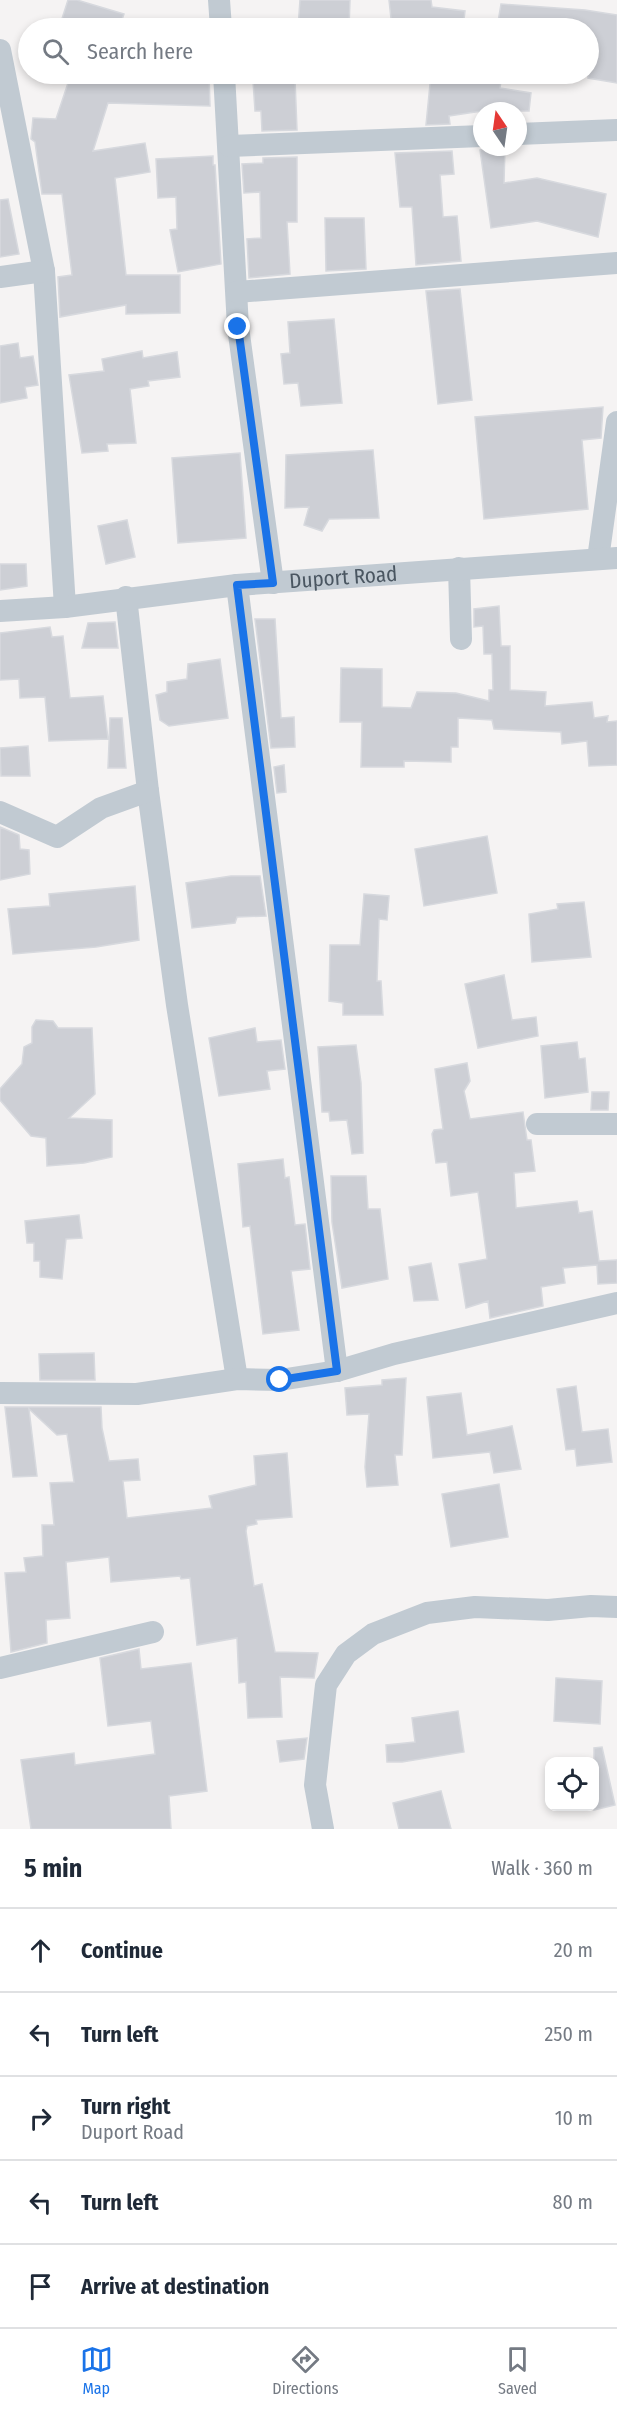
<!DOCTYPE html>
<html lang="en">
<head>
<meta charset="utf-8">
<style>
  body { margin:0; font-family:"Fira Sans Condensed",sans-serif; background:#f6f6f7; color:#1f2937 }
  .controls { position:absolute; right:18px; bottom:18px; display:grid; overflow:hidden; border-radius:12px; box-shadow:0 3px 9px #0003 }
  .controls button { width:54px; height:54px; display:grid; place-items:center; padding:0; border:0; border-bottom:2px solid #e0e1e3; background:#fff; color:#1f2937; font:30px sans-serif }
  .compass { position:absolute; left:473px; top:102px; width:54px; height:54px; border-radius:50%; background:#fff; box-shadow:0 3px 9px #0003; rotate:347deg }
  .stop { position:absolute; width:18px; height:18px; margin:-14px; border:4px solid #1a73e8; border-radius:50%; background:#fff }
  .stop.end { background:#1a73e8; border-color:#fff; box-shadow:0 2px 6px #0008 }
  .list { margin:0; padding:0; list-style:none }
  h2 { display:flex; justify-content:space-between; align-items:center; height:78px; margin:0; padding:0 24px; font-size:26px }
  h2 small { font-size:20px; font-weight:400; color:#747a83 }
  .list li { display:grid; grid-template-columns:39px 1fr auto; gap:18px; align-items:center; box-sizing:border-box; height:84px; padding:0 24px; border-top:2px solid #e0e1e3 }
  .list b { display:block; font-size:22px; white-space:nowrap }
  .list p { margin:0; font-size:20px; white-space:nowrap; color:#747a83 }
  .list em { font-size:20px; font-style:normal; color:#747a83 }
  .icon { flex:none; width:33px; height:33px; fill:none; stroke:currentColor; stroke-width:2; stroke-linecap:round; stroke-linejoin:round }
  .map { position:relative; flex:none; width:617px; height:1829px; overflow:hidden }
  .search { position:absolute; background:#fff; box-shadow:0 3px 9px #0003; left:18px; right:18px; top:18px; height:66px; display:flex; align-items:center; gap:15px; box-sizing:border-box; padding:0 21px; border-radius:33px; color:#747a83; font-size:22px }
  .sheet { height:498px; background:#fff }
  nav { display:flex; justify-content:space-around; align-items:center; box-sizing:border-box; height:84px; border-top:2px solid #e0e1e3; background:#fff; font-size:16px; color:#747a83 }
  nav a { display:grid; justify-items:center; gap:3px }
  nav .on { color:#1a73e8 }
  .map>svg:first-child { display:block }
  .building { fill:#cdcfd5; stroke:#d7d9de; stroke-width:1.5 }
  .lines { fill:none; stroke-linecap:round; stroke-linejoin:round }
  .minor { stroke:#c1cad2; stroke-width:22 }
  .route { stroke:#1a73e8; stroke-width:8 }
  .labels { text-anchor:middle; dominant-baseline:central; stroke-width:4.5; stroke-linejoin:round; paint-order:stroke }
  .street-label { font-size:21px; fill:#4a5661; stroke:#fff }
</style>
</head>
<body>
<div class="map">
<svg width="617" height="1829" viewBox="0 0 617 1829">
  <rect width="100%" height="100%" fill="#f5f3f3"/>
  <path class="building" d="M68,0H77L124,14L119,28H59Z
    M300,0H350L349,28H298Z
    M389,0H431L432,7L465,11L463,28H392Z
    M501,4L585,10L617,15V83L588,78V28H497Z
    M71,74H209L210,106L108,103L93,151L145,143L150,172L115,178L126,275H180V313L126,314V305L60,317L58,277L72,275L62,194H42L35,142L31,139L33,118L56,119Z
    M431,74H502L500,88L531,93L529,111H482L449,116L450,124L426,125Z
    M295,79L297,130L262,131L261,111H255L253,81Z
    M490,147H505L504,183L537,178L606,194L598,237L537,221L491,228L480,150Z
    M452,151L454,174L440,175L443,217L457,216L461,261L416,265L412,207H400L395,153Z
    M213,156V165H215L221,264L178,272L170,230L177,229L176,197L158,198L156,159Z
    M297,157V222H287L290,274L249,278L247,239L261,238L260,192L244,193L242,164L263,163V158Z
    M8,199L19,254L0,257V200Z
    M325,218H364L366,269L326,271Z
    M460,289L472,400L438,404L426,291Z
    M334,319L342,403L301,406L298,383L284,384L281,354L290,353L288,322Z
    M18,343L20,358L33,356L38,385L25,387L27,398L0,403V346Z
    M142,351L143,358L177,352L180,377L148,381L149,386L130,389L136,443L107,444L108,451L82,453L69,375L104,371L102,359Z
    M603,407L601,438L582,440L588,509L484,519L475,417Z
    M373,450L379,518L329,519L322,531L304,525L309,507L285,508L286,455Z
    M240,453L246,538L178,543L172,458Z
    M127,520L135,557L106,564L98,526Z
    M0,564H26L27,586L0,590Z
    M499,606L501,646H510V690L546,692L545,706L592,702L594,718L608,716L607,722L617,721V765L589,766L587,741L562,744L561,732L494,729L492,720L458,718V747H451V762L404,761V767H361L362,722H340L341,668L382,669V707L411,708L417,692L456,693L489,701V690H493L492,654H484L483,626L474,627V609Z
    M255,619H275L281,718L294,717L295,747L271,748Z
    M115,622L118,648H82L88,623Z
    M50,627L52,637L63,636L70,698L103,696L108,739L49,741L45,697L20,698L19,679L0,680V633Z
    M220,659L228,718L169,726L160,720L156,695L167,692V682L187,679L188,664Z
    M110,718H122L126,768H108Z
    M28,746L30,776H1L0,748Z
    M284,765L286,792L277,793L274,767Z
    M0,827L19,835L20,849L29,850L30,874L0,880Z
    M487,836L497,893L424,906L415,849Z
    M231,876H260L266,916L237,917L235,923L192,928L186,883Z
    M135,886L139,940L96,947L13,954L8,909L50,906L49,894Z
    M364,894L389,896L387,920L379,919L377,981H381L383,1015H343V1003L329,1001L330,945H360Z
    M584,902L591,957L532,962L529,914L558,909L557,904Z
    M504,975L512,1020L536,1017L538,1036L478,1048L465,984Z
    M36,1020L53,1021L58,1028H92L95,1094L69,1118L112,1120V1157L84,1163L47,1166L46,1138L31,1136L0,1100V1089L22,1064L24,1047L32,1043V1027Z
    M255,1028L257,1042L281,1040L285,1069L267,1071L270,1089L219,1096L209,1038Z
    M577,1042L579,1059L585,1058L588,1092L545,1098L541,1046Z
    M356,1045L361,1083L363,1153L352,1154L347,1120L330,1121L329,1112H322L318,1047Z
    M467,1063L470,1081L464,1091L470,1119L523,1112L527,1140H531L535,1171L514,1173L516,1208L577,1201L579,1213L592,1211L599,1261L617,1260V1283L598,1284L597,1265L563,1268L565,1283L541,1287L543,1306L490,1318L488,1301L466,1308L459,1264L487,1259L478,1192L451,1196L447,1162L436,1163L432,1134L434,1130L443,1129L435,1069Z
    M592,1092H609L608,1110H591Z
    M283,1159L285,1178L289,1177L295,1225L305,1224L310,1269L291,1271L299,1330L263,1334L250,1226L243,1227L238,1164Z
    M331,1176H366L368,1209H380L388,1279L342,1288L332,1222Z
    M79,1215L82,1238L66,1239L62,1279L40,1277V1261H34V1243H27L25,1221Z
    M431,1263L438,1300L414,1301L409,1267Z
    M94,1353L95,1380H40L39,1354Z
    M406,1378L402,1455H395L398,1485L367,1487L365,1467L369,1414L347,1415L345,1388L382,1385V1380Z
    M576,1386L582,1432L608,1429L612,1462L577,1466L575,1449L566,1450L557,1389Z
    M461,1393L467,1435L512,1426L521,1469L494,1473L490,1452L433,1458L427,1397Z
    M5,1407H101L102,1428L109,1461L138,1459L140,1480L123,1481L127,1518L212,1508L209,1496L256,1485L254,1456L287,1453L292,1517L256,1520L257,1524L247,1526L246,1531L254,1586L262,1584L275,1652L318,1653L314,1678L280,1677L282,1717L248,1718L246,1682L239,1683L237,1638L197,1645L190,1578L181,1579L180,1576L111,1582L109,1557L66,1562L70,1618L46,1620L47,1643L11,1652L5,1573L26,1572L24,1558L43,1556L42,1525H54L50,1483L74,1482L67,1434L57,1435L29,1409L37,1476L13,1477Z
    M499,1484L508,1537L451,1547L442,1494Z
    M139,1649L141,1669L191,1663L207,1791L169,1796L171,1829H31L21,1760L74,1753L75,1765L155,1754L151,1721L108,1726L100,1658Z
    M556,1678L602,1681L600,1724L554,1721Z
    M458,1711L464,1752L402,1762H387L386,1745L415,1742L412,1718Z
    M307,1738L304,1759L280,1762L277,1741Z
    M602,1747L615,1805L594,1810V1748Z
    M441,1791L451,1829H399L393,1803Z"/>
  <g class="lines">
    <g class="minor">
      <path d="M219,0L221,28"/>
      <path d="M0,50L44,271L65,607"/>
      <path d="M224,74L238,327L273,583"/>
      <path d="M518,134L617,130"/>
      <path d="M229,146L482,136"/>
      <path d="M0,277L44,271"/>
      <path d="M237,292L617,263"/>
      <path d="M598,559L617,422"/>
      <path d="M459,568L461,639"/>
      <path d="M237,585L337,1371"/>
      <path d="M126,597L148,791L177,1005L237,1379"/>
      <path id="s1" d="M0,611L65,607L237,585L617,558"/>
      <path d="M0,812L57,837L101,808L148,791"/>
      <path d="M537,1124H617"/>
      <path d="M0,1393L137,1394L237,1379L280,1380L337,1371L394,1354L617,1303"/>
      <path d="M0,1668L153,1632"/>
      <path d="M323,1829L315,1785L326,1685L346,1654L373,1634L427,1613L475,1607L548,1610L591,1606L617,1607"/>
    </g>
  </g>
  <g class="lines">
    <path class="route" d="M238,327L273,583L237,585L337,1371L280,1380"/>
  </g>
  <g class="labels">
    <g class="street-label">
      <text stroke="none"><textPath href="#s1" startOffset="345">Duport Road</textPath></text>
    </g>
  </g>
</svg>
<div class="controls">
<button><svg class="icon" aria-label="locate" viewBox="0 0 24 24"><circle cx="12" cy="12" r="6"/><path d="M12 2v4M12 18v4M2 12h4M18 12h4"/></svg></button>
</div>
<svg class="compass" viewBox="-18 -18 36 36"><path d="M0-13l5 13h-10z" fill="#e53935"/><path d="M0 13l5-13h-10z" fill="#747a83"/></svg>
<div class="stop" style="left:280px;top:1380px"></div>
<div class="stop end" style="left:238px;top:327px"></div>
<div class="search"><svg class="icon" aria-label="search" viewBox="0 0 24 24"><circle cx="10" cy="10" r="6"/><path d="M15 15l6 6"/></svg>Search here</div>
</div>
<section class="sheet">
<h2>5 min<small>Walk · 360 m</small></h2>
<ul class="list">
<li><svg class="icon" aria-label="ahead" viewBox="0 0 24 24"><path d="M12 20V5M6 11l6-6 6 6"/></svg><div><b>Continue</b></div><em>20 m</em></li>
<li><svg class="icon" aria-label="left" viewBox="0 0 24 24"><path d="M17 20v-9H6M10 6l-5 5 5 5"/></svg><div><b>Turn left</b></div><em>250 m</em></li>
<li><svg class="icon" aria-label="right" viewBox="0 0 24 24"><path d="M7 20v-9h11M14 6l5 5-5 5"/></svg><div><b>Turn right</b><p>Duport Road</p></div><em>10 m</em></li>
<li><svg class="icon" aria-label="left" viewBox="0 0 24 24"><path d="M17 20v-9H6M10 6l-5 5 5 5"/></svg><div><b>Turn left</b></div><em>80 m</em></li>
<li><svg class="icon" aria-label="arrive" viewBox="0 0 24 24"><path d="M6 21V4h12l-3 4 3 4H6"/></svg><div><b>Arrive at destination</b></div></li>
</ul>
</section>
<nav>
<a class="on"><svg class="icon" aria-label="map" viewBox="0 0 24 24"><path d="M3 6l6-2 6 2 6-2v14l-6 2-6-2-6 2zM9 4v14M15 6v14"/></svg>Map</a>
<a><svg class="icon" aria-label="directions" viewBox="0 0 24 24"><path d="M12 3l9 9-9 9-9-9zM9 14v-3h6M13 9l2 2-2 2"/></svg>Directions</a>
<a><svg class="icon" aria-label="saved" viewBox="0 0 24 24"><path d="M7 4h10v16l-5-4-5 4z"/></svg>Saved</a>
</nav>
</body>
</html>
